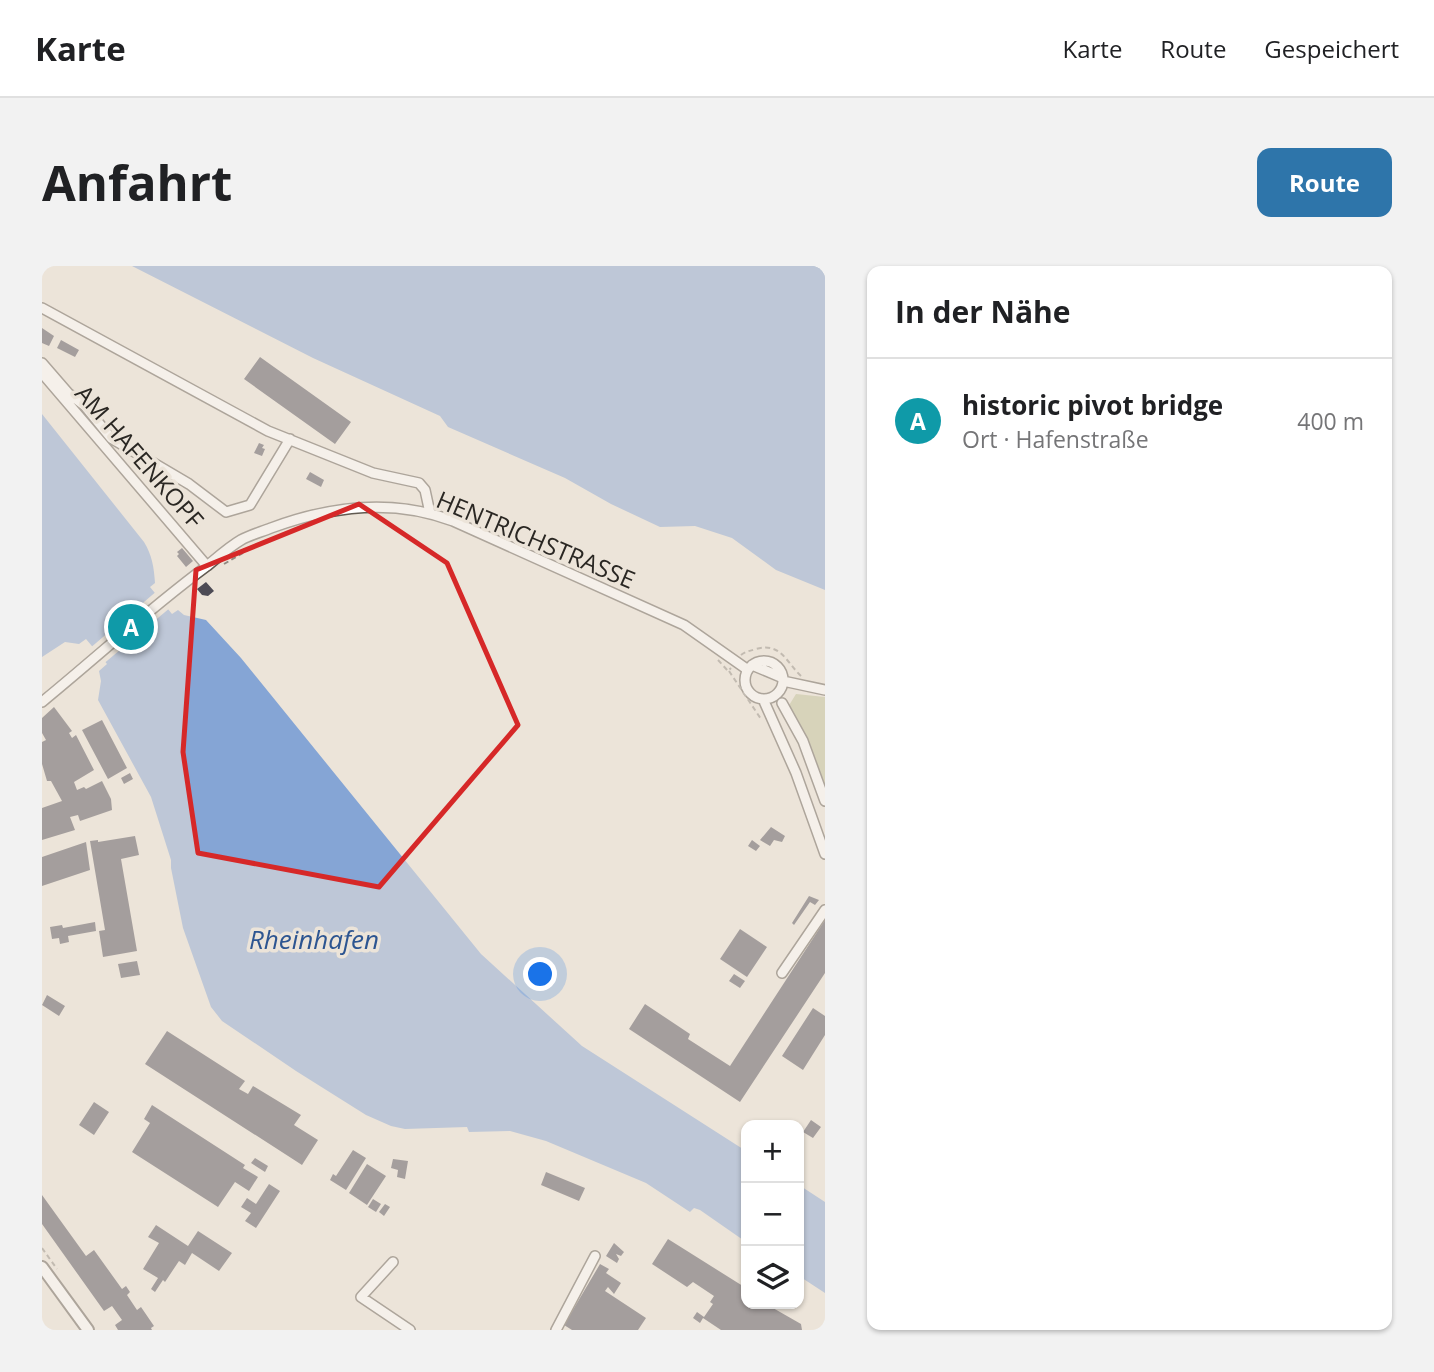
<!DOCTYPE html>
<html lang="de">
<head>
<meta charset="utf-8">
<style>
  body { margin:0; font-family:"Open Sans",sans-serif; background:#f2f2f2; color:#202124 }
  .controls { position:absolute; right:21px; bottom:21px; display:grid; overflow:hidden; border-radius:14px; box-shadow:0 2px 5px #0004 }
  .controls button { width:63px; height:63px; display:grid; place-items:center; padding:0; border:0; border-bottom:2px solid #e0e0e0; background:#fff; color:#202124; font:35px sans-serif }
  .you { position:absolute; left:499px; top:709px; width:24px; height:24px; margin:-18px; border:5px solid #fff; border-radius:50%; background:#1a73e8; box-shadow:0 0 0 10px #1a73e833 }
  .badge { display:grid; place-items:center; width:46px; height:46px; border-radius:50%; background:#2e75aa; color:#fff; font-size:23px; font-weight:700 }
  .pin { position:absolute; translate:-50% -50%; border:4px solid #fff; box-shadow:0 2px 7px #0006 }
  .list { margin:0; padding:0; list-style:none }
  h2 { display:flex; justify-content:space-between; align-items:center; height:91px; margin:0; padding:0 28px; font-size:30px }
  h2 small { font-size:23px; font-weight:400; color:#757577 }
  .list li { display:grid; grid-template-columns:46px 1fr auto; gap:21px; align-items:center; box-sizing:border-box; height:126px; padding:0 28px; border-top:2px solid #e0e0e0 }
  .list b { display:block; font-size:26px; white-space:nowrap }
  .list p { margin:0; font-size:23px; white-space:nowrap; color:#757577 }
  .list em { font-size:23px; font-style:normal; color:#757577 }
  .icon { flex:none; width:38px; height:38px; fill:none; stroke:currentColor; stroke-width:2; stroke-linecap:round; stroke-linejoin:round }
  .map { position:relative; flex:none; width:783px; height:1064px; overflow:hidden; border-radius:14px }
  header { display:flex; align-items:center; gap:42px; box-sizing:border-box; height:98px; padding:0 35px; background:#fff; border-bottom:2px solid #e0e0e0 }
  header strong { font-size:33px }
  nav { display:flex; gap:38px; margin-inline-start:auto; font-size:24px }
  .intro { display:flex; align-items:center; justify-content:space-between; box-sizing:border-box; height:168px; padding:0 42px }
  h1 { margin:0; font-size:49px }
  .button { padding:18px 32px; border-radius:14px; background:#2e75aa; color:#fff; font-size:24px; font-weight:700 }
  main { display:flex; gap:42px; padding:0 42px }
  aside { flex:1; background:#fff; border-radius:14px; box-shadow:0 2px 5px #0004 }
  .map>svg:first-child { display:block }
  .green { fill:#bcbe95 }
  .water { fill:#85a5d5 }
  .pier { fill:#ece4d9 }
  .building { fill:#4d4b55 }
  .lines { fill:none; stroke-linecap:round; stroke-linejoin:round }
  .minor-casing { stroke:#615a51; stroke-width:12 }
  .major-casing { stroke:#615a51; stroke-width:14 }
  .path { stroke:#8f8a82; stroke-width:2; stroke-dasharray:5 3.5; stroke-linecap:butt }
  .minor { stroke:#fff; stroke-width:9 }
  .major { stroke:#fff; stroke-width:10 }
  .marked { fill:none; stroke:#d62828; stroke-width:5; stroke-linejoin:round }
  .labels { text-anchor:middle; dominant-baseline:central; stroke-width:7; stroke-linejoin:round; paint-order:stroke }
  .street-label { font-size:24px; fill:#2a2723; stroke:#ece4d9 }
  .water-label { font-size:26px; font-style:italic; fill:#2d5591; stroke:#ece4d9 }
</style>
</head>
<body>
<header>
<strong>Karte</strong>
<nav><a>Karte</a><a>Route</a><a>Gespeichert</a></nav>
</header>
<div class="intro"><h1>Anfahrt</h1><a class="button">Route</a></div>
<main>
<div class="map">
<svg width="783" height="1064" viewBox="0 0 783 1064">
  <rect width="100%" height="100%" fill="#ece4d9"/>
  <path class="green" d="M754,428L783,431V520L767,478L746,441Z"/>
  <path class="water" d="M90,0H783V324L734,304L690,272L653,260L618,261L569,238L523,212L406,161L398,150L271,92Z
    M0,148L102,276C110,289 112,301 113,317L108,321L130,348L136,344L142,349L164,354L199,392L439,688L540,780L704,885V976L658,944L652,942L648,946L604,917L504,875L468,865L427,866L425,861L363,863L349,860L324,849L254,805L180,755L169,741L141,662L129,602V594L109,531L56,434L59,415L57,405L65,398L44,373L37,378L23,376L0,391Z
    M757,919L783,936V1027L757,1010Z"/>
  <path class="pier" d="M116,324L129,341L53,405L61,398L47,383Z"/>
  <path class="building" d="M0,62L12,70L7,80L0,77Z
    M19,74L37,84L33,91L15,82Z
    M218,91L309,156L293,178L202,113Z
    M217,177L222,179L220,182L223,183L220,190L212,187Z
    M268,206L282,214L279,221L264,213Z
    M140,282L151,295L144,301L135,290L137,288L135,286Z
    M164,316L172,325L166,330L160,329L155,323Z
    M81,347L92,351L102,364L104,373L96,380L84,377L74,364L73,354Z
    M12,441L30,465L27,467L30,472L34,469L52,504L32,516L35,524L42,521L44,523L60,515L69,533L70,544L38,555L36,549L28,551L33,564L0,574V542L20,535L9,515H5L0,498V476L4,474L0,467V452Z
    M60,454L85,502L66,513L40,464Z
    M88,507L91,513L82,518L79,512Z
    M729,561L743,570L740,576L732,574L728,580L718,574Z
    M93,570L97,589L79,593L95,685L61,691L57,665L63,664L48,575L56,574V576Z
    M710,574L718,580L714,585L706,580Z
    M44,576L48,604L0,620V591Z
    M767,630L777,634L773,639L768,636L752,659L750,657Z
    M783,654V707L698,836L587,763L603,738L648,768L646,773L688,800Z
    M53,656L54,665L26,670L27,676L18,678L17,672L10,673L8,661L20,659L21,662Z
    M698,663L725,681L705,711L678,693Z
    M95,695L98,709L79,712L76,698Z
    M692,708L703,715L698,722L687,715Z
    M5,729L23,740L17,750L0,739Z
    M771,742L783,750V769L761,804L740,790Z
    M125,765L203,815L197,823L206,828L211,820L259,849L252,859L276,874L260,899L103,798Z
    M52,836L67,846L52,869L37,859Z
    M110,839L203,899L201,902L216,911L207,925L193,916L176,941L90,886L108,857L102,853Z
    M769,854L779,861L771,872L761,866Z
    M311,884L324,892L304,924L288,914L291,908L294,910Z
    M213,892L226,900L223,906L209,897Z
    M351,893L366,895L363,913L355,911L356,904L349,902Z
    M325,898L344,910L325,939L307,927Z
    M504,906L543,922L537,935L499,919Z
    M227,918L238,925L214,962L203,955L209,947L199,941L205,932L214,938Z
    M0,929L44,990L52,984L80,1023L84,1020L88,1026L85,1029L95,1044L99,1041L112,1060L109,1062L110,1064H76L73,1059L80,1054L70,1040L62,1045L0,958Z
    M331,933L339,938L334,946L326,941Z
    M343,938L348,941L342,950L337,946Z
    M114,959L146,980L156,965L190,987L177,1005L150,987L143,999L137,995L123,1016L121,1014L113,1026L109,1023L116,1012L101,1003L117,977L106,971Z
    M626,973L704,1022V1038H724L759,1058L760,1064H679L661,1052L658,1057L651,1052L655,1046L662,1051L671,1038L668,1036L672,1030L651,1016L645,1021L610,998Z
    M572,977L582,986L579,990L574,988L577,993L575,997L564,990Z
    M558,998L567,1003L564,1007L579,1017L572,1028L566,1021L563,1025L604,1052L596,1064H530L522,1059Z"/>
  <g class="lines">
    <defs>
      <path id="minor" d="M0,42L226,165L331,207L377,217L383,224L388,247
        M0,97L26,127L43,140L69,172L147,218L184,246L208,239L248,173
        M0,107L165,300
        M703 414a19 19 0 1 1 38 0a19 19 0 1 1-38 0Z
        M710,399L741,412
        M741,415L783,424
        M721,433L754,507L783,588
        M0,436C55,391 108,342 165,300C176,291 187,281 199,274C208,269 219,266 229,262C288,240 351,232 411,255L642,359L706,404
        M740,437L761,475L783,535
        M740,707L783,644
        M351,996L319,1031L368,1064
        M514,1064L553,990"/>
      <path id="major" d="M0,1001L46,1064"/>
    </defs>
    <use href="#minor" class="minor-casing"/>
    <use href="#major" class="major-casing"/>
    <path class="path" d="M182,298L220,276
      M699,389C704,385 708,385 714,383C739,376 744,396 759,410
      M676,394L686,405L689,402
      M687,405L719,453
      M0,982L15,1003"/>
    <use href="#minor" class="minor"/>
    <use href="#major" class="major"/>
  </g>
  <path d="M0 0H783V1064H0ZM317,238L405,297L476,459L337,621L156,587L141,486L154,304Z" fill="#ece4d9" fill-opacity=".55" fill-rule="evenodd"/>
  <path class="marked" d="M317,238L405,297L476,459L337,621L156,587L141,486L154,304Z"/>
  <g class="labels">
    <g class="street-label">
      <text transform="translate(98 190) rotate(49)">AM HAFENKOPF</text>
      <text transform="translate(494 273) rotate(23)">HENTRICHSTRASSE</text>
    </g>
    <g class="water-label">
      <text x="272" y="673">Rheinhafen</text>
    </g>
  </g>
</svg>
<div class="controls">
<button>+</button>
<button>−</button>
<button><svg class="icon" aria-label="layers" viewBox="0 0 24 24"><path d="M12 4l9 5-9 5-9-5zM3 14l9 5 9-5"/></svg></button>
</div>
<div class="you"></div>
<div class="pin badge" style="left:89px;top:361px;background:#0f9aa8">A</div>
</div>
<aside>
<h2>In der Nähe<small></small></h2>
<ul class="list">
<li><span class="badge" style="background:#0f9aa8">A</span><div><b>historic pivot bridge</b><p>Ort · Hafenstraße</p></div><em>400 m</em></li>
</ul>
</aside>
</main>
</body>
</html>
